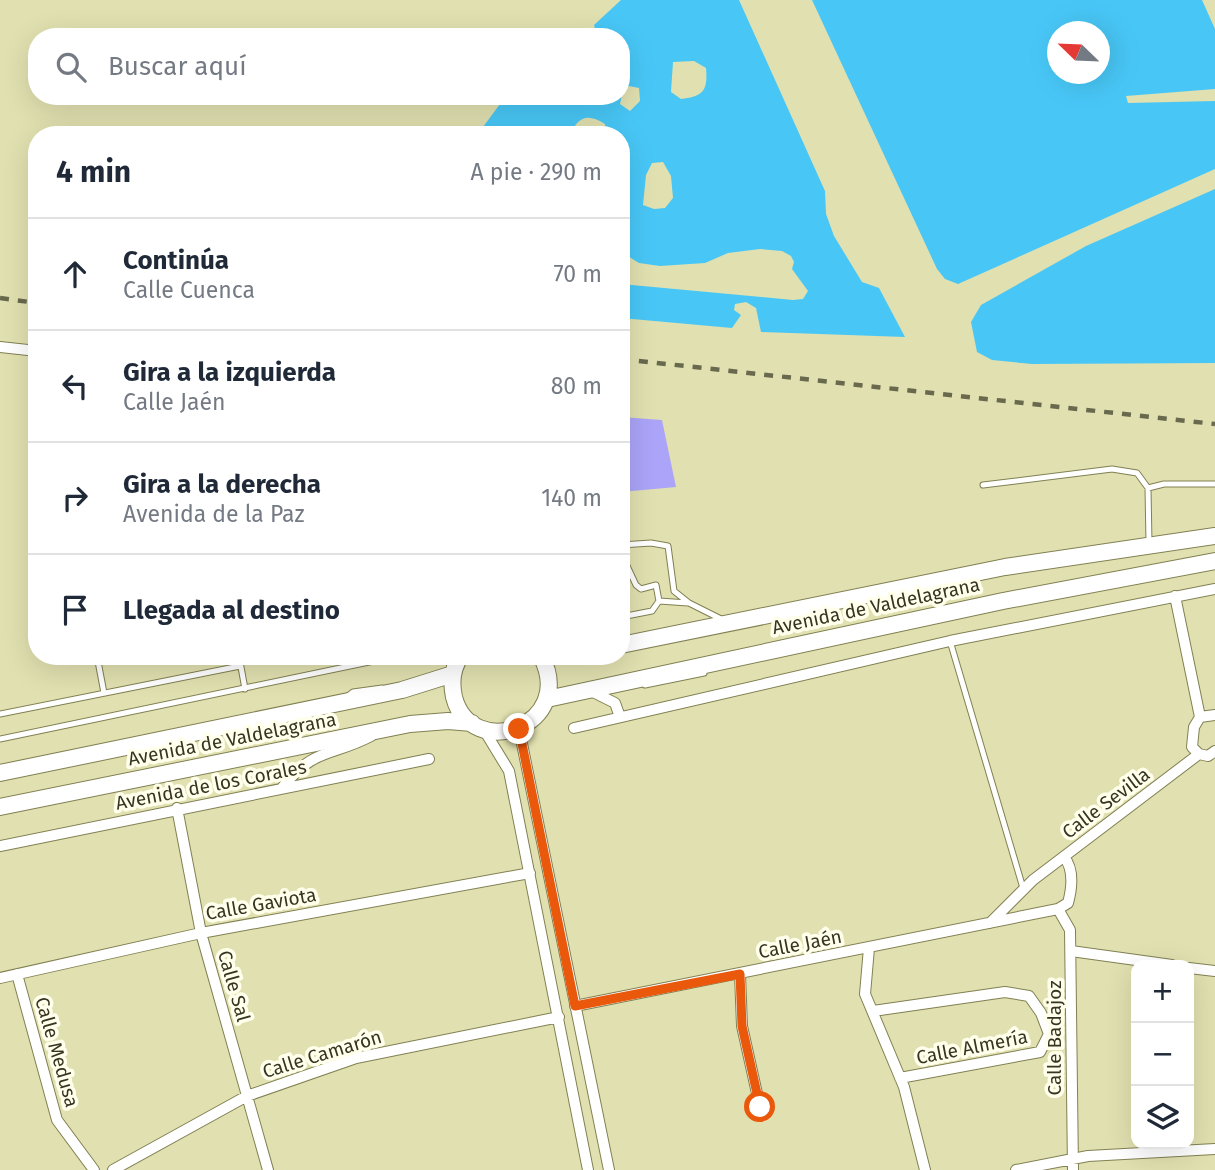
<!DOCTYPE html>
<html lang="es">
<head>
<meta charset="utf-8">
<style>
  body { margin:0; font-family:"Fira Sans",sans-serif; background:#f6f6f7; color:#1f2937 }
  .controls { position:absolute; right:21px; bottom:21px; display:grid; overflow:hidden; border-radius:14px; box-shadow:0 7px 28px #0002 }
  .controls button { width:63px; height:63px; display:grid; place-items:center; padding:0; border:0; border-bottom:2px solid #e0e1e3; background:#fff; color:#1f2937; font:35px sans-serif }
  .compass { position:absolute; left:1047px; top:21px; width:63px; height:63px; border-radius:50%; background:#fff; box-shadow:0 7px 28px #0002; rotate:293deg }
  .stop { position:absolute; width:21px; height:21px; margin:-16px; border:5px solid #ea580c; border-radius:50%; background:#fff }
  .stop.end { background:#ea580c; border-color:#fff; box-shadow:0 2px 7px #0008 }
  .list { margin:0; padding:0; list-style:none }
  h2 { display:flex; justify-content:space-between; align-items:center; height:91px; margin:0; padding:0 28px; font-size:30px }
  h2 small { font-size:23px; font-weight:400; color:#747a83 }
  .list li { display:grid; grid-template-columns:46px 1fr auto; gap:21px; align-items:center; box-sizing:border-box; height:112px; padding:0 28px; border-top:2px solid #e0e1e3 }
  .list b { display:block; font-size:26px; white-space:nowrap }
  .list p { margin:0; font-size:23px; white-space:nowrap; color:#747a83 }
  .list em { font-size:23px; font-style:normal; color:#747a83 }
  .icon { flex:none; width:38px; height:38px; fill:none; stroke:currentColor; stroke-width:2; stroke-linecap:round; stroke-linejoin:round }
  .map { position:relative; flex:none; width:1215px; height:1170px; overflow:hidden }
  .search { position:absolute; background:#fff; box-shadow:0 7px 28px #0002; left:28px; top:28px; width:602px; height:77px; display:flex; align-items:center; gap:18px; box-sizing:border-box; padding:0 24px; border-radius:28px; color:#747a83; font-size:26px }
  .panel { position:absolute; background:#fff; box-shadow:0 7px 28px #0002; left:28px; top:126px; width:602px; height:539px; border-radius:28px }
  .map>svg:first-child { display:block }
  .green { fill:#aba4f8 }
  .water { fill:#48c7f6; fill-rule:evenodd }
  .lines { fill:none; stroke-linecap:round; stroke-linejoin:round }
  .lane-casing { stroke:#818053; stroke-width:7 }
  .street-casing { stroke:#818053; stroke-width:12 }
  .secondary-casing { stroke:#818053; stroke-width:18 }
  .lane { stroke:#fff; stroke-width:5 }
  .street { stroke:#fff; stroke-width:10 }
  .secondary { stroke:#fff; stroke-width:16 }
  .rail { stroke:#69694e; stroke-width:4.5; stroke-dasharray:9 9; stroke-linecap:butt }
  .route { stroke:#ea580c; stroke-width:9 }
  .labels { text-anchor:middle; dominant-baseline:central; stroke-width:7; stroke-linejoin:round; paint-order:stroke }
  .street-label { font-size:19px; fill:#353522; stroke:#ffffec }
</style>
</head>
<body>
<div class="map">
<svg width="1215" height="1170" viewBox="0 0 1215 1170">
  <rect width="100%" height="100%" fill="#e0e0b0"/>
  <path class="green" d="M621,417L662,420L676,487L621,492Z"/>
  <path class="water" d="M621,0H739L825,191L826,214L834,236L862,282L879,288L905,337L761,332L756,308L746,302L735,304L734,310L741,315L732,328L621,318V284L793,300L803,299L808,291L792,269L794,262L791,256L782,251L760,249L728,253L705,263L660,266L639,263L621,252V135H606L605,124C588,113 578,116 570,135H477L506,96H621V37H597L594,25ZM694,61L706,68C708,91 703,96 681,99L671,92L673,62ZM629,86L639,88L640,101L630,111L620,104L623,90ZM663,162L671,176L673,198L665,208L654,209L643,205L646,175L652,163Z
    M812,0H1202L1215,29V89L1126,96L1128,103L1215,101V169L958,284L945,279L937,269ZM1058,32H1100V74H1058Z
    M1215,189V363L1032,364L992,360L977,352L971,322L981,305L1086,246Z"/>
  <g class="lines">
    <defs>
      <path id="lane" d="M983,485L1112,469L1137,473L1148,488L1149,543
        M1148,488L1164,484H1215
        M621,545L651,543L668,546L674,591L689,603L721,619
        M621,550L628,568
        M621,569L628,568L636,585L641,589L656,585L659,601L652,611L621,617
        M659,601L688,603
        M950,641L1023,888
        M97,656L104,693
        M239,656L245,689
        M645,685L704,673
        M348,696L353,692L382,688
        M0,714L240,666
        M0,739L398,656"/>
      <path id="street" d="M0,347L37,351
        M1175,596L1200,717L1194,727L1192,747L1199,754
        M591,691L615,703L620,717
        M1200,717L1215,715
        M574,728L950,641L1215,589
        M519,729L609,1170
        M484,730L509,771L588,1170
        M282,788C314,747 331,757 371,736
        M177,808L201,933L268,1170
        M0,846L429,759
        M1058,909L1070,930L1073,1170
        M990,923L1033,880L1199,754L1208,756L1215,751
        M869,948L865,994L904,1087L925,1170
        M1071,951L1172,965
        M1189,968L1215,971
        M17,974L57,1120L94,1170
        M740,974L742,1026L760,1107
        M0,978L201,933L530,873
        M575,1006L1058,909L1068,903C1072,888 1074,869 1064,857
        M873,1011L1005,992L1029,996L1041,1013L1049,1034L1040,1052L900,1078
        M113,1170L247,1096L356,1058L559,1017
        M1016,1170L1088,1156L1215,1149"/>
      <path id="secondary" d="M621,645L1005,567L1215,536
        M461,656C452,668 451,683 454,697C471,763 578,726 541,656
        M547,699L1003,601L1215,561
        M0,773L402,690L453,674
        M0,807L410,724L448,721L472,723"/>
    </defs>
    <use href="#lane" class="lane-casing"/>
    <use href="#street" class="street-casing"/>
    <use href="#secondary" class="secondary-casing"/>
    <use href="#lane" class="lane"/>
    <use href="#street" class="street"/>
    <use href="#secondary" class="secondary"/>
    <path class="rail" d="M0,298L37,303
      M621,359L1215,424"/>
  </g>
  <g class="lines">
    <path class="route" d="M519,729L575,1006L740,974L742,1026L760,1107"/>
  </g>
  <g class="labels">
    <g class="street-label">
      <text transform="translate(876 606) rotate(-12)">Avenida de Valdelagrana</text>
      <text transform="translate(232 739) rotate(-11)">Avenida de Valdelagrana</text>
      <text transform="translate(211 785) rotate(-11)">Avenida de los Corales</text>
      <text transform="translate(1106 803) rotate(-37)">Calle Sevilla</text>
      <text transform="translate(261 904) rotate(-10)">Calle Gaviota</text>
      <text transform="translate(800 944) rotate(-11)">Calle Jaén</text>
      <text transform="translate(234 986) rotate(74)">Calle Sal</text>
      <text transform="translate(1054 1038) rotate(-90)">Calle Badajoz</text>
      <text transform="translate(972 1047) rotate(-11)">Calle Almería</text>
      <text transform="translate(57 1052) rotate(74)">Calle Medusa</text>
      <text transform="translate(322 1054) rotate(-17)">Calle Camarón</text>
    </g>
  </g>
</svg>
<div class="controls">
<button>+</button>
<button>−</button>
<button><svg class="icon" aria-label="layers" viewBox="0 0 24 24"><path d="M12 4l9 5-9 5-9-5zM3 14l9 5 9-5"/></svg></button>
</div>
<svg class="compass" viewBox="-18 -18 36 36"><path d="M0-13l5 13h-10z" fill="#e53935"/><path d="M0 13l5-13h-10z" fill="#747a83"/></svg>
<div class="stop" style="left:760px;top:1107px"></div>
<div class="stop end" style="left:519px;top:729px"></div>
<div class="search"><svg class="icon" aria-label="search" viewBox="0 0 24 24"><circle cx="10" cy="10" r="6"/><path d="M15 15l6 6"/></svg>Buscar aquí</div>
<section class="panel">
<h2>4 min<small>A pie · 290 m</small></h2>
<ul class="list">
<li><svg class="icon" aria-label="ahead" viewBox="0 0 24 24"><path d="M12 20V5M6 11l6-6 6 6"/></svg><div><b>Continúa</b><p>Calle Cuenca</p></div><em>70 m</em></li>
<li><svg class="icon" aria-label="left" viewBox="0 0 24 24"><path d="M17 20v-9H6M10 6l-5 5 5 5"/></svg><div><b>Gira a la izquierda</b><p>Calle Jaén</p></div><em>80 m</em></li>
<li><svg class="icon" aria-label="right" viewBox="0 0 24 24"><path d="M7 20v-9h11M14 6l5 5-5 5"/></svg><div><b>Gira a la derecha</b><p>Avenida de la Paz</p></div><em>140 m</em></li>
<li><svg class="icon" aria-label="arrive" viewBox="0 0 24 24"><path d="M6 21V4h12l-3 4 3 4H6"/></svg><div><b>Llegada al destino</b></div></li>
</ul>
</section>
</div>
</body>
</html>
